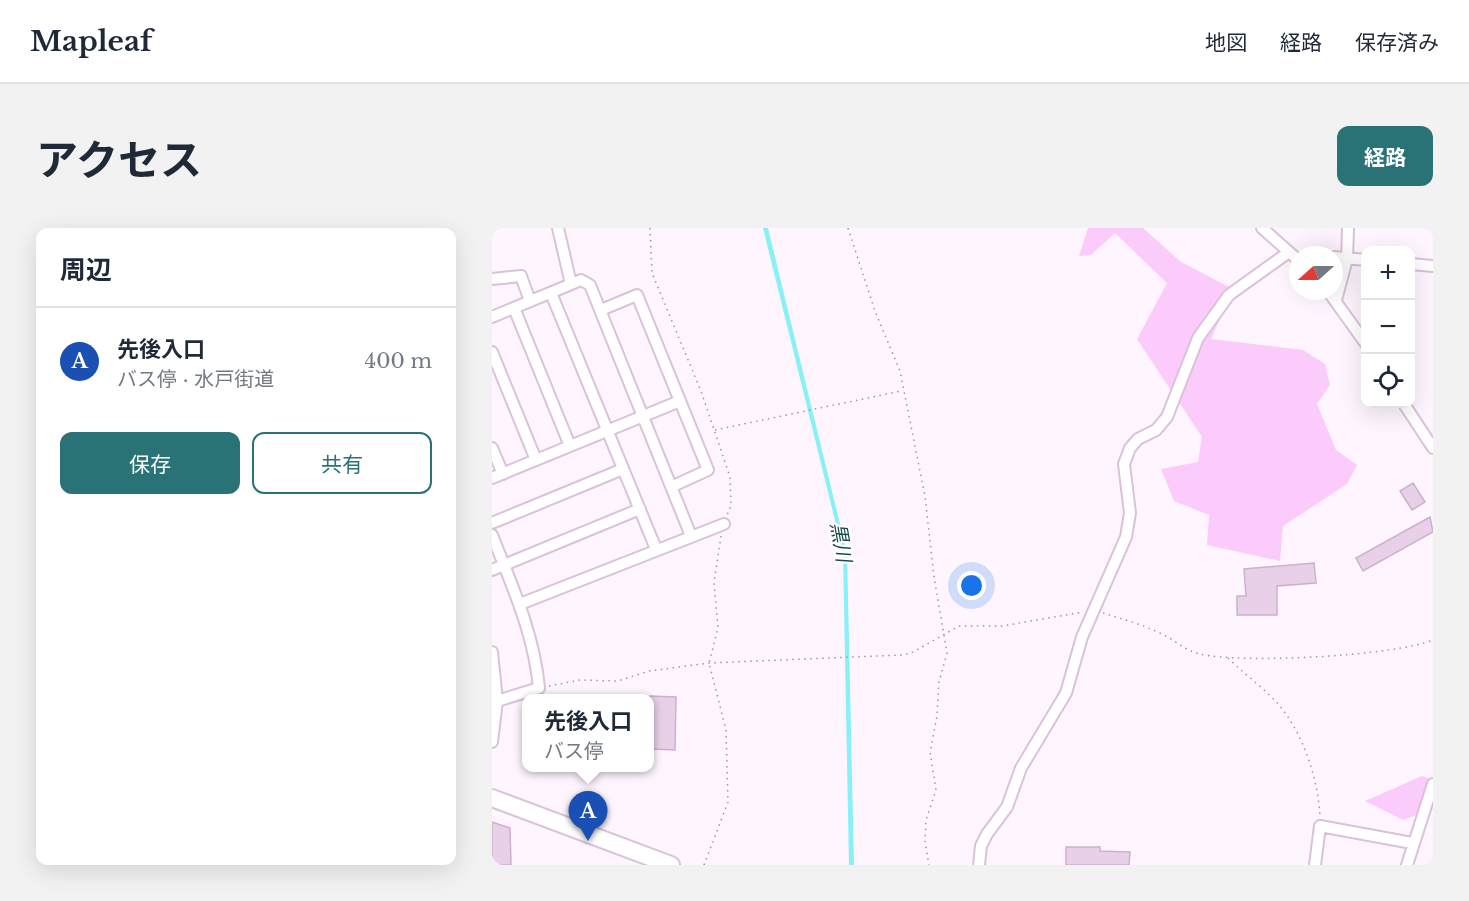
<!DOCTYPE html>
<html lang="ja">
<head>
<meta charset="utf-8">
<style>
  body { margin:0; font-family:"Libre Baskerville","Noto Sans JP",serif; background:#f2f2f3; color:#1f2937 }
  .controls { position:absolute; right:18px; top:18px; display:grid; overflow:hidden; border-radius:12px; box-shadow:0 6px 24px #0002 }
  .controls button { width:54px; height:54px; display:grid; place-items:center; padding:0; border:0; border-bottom:2px solid #e0e1e3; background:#fff; color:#1f2937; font:30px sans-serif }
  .compass { position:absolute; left:797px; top:18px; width:54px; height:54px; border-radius:50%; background:#fff; box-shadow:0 6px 24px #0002; rotate:249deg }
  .you { position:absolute; left:480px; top:358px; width:21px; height:21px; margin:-15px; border:4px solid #fff; border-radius:50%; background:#1a73e8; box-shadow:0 0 0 9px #1a73e833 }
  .badge { display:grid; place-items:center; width:39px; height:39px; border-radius:50%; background:#297377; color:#fff; font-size:20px; font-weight:700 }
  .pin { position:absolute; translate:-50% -50px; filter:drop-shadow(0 2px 3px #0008) }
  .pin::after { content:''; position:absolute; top:32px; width:21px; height:18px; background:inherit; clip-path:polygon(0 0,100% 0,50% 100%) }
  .popup { position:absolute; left:30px; top:466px; width:132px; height:78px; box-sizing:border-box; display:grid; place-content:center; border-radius:12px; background:#fff; filter:drop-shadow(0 2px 4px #0005); font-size:20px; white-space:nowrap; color:#747a83 }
  .popup b { font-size:22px; color:#1f2937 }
  .popup::after { content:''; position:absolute; left:50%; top:100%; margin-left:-12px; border:12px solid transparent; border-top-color:#fff }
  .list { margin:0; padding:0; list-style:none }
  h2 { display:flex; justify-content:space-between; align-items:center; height:78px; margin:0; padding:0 24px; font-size:26px }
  h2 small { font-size:20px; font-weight:400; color:#747a83 }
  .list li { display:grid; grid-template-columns:39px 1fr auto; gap:18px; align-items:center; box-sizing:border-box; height:108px; padding:0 24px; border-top:2px solid #e0e1e3 }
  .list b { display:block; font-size:22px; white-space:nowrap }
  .list p { margin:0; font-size:20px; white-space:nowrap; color:#747a83 }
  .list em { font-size:20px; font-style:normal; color:#747a83 }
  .actions { display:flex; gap:12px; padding:18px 24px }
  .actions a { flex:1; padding:14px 0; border:2px solid #297377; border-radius:12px; text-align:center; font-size:21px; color:#297377 }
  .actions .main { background:#297377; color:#fff }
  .icon { flex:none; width:33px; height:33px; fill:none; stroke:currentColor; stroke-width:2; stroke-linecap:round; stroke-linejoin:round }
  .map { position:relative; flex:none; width:941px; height:637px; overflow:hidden; border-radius:12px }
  header { display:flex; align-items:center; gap:36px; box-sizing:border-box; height:84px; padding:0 30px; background:#fff; border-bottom:2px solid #e0e1e3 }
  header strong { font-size:28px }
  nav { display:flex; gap:33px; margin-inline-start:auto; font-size:21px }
  .intro { display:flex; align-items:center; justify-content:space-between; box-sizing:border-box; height:144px; padding:0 36px }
  h1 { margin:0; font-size:42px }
  .button { padding:15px 27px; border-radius:12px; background:#297377; color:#fff; font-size:21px; font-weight:700 }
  main { display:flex; gap:36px; padding:0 36px }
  aside { flex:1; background:#fff; border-radius:12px; box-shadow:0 6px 24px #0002 }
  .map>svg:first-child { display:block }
  .green { fill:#fbcbfb }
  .water { fill:#88f0f7 }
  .building { fill:#e8d0e8; stroke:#cab2ca; stroke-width:1.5 }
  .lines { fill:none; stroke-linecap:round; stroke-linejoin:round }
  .minor-casing { stroke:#dac2da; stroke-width:14 }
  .highway-casing { stroke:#dac2da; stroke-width:20 }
  .path { stroke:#9f959f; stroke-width:1.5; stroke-dasharray:1.5 4.5; stroke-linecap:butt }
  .minor { stroke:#fff; stroke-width:10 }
  .highway { stroke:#fff; stroke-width:16 }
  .labels { text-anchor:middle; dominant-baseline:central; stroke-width:4.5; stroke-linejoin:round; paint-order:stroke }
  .water-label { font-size:20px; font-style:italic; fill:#1a4a4d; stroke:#fff }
</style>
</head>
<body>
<header>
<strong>Mapleaf</strong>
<nav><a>地図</a><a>経路</a><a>保存済み</a></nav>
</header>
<div class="intro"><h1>アクセス</h1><a class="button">経路</a></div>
<main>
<aside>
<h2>周辺<small></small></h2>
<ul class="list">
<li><span class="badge" style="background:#1a4fb4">A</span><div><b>先後入口</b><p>バス停 · 水戸街道</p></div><em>400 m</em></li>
</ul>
<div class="actions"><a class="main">保存</a><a>共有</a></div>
</aside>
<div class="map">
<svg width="941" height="637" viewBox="0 0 941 637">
  <rect width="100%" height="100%" fill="#fff5ff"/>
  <path class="green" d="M596,0H651L689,34L745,63L733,80L719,111L811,122L833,136L838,157L825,176L844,222L865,237L855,256L791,298L788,333L715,317L717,287L682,273L669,241L706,234L710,209L645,111L675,55L623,5L599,27L587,28Z
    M930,548L937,550L927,586L911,592L873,573Z"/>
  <path class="water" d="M271,0H276L355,325L362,637H357L351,325Z"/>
  <path class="building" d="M921,255L933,274L920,282L908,263Z
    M938,289L941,304L871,343L864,330Z
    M822,335L824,355L785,358V387H745V368H754L752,341Z
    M158,468L184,469L183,522L160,521Z
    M0,594L18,600L19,637H0Z
    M574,619H608V623L638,624L637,637H574Z"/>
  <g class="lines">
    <defs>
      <path id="minor" d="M66,0L79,56
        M770,0L806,32
        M842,29L874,32
        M918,36L941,38
        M0,51L29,48L38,73
        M836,63L874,116
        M59,65L164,321
        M844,72L855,31L856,0
        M22,80L78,218
        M109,82L145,67L216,242L181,258
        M0,89L89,52L98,57L199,308
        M0,124L44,232
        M912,176L941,220
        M0,220L11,246
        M0,250L188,173
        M0,295L131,241
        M0,307C20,358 42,405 47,460L5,473
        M0,342L148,281
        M28,376L232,296
        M0,424L5,473L0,514
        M487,637L489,618L495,606L515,579L529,540L574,465L590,409L634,309L638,285L632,236L638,220L646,211L664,202L675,189L706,110L737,67L797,24
        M823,637L828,598L920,615
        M915,637L941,556"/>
      <path id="highway" d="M0,570L179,637"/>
    </defs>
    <use href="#minor" class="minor-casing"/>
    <use href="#highway" class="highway-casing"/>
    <path class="path" d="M158,0L160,45L209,163L238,249L239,278L235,287
      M356,0L383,83L408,143L433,268L442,349L455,425L447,454L445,488L438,524L444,562L434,592L433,614L437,637
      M223,202L409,163
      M611,385C631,391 652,397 672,407C684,413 694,423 708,426C749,436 902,428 941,412
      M736,430C752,446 772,460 787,477C812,507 826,551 828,589
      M57,458L88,452L126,453L157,443L217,435L411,427L421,424L467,398H510L591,384
      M212,637L236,574L234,502L217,435L226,400L222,355L229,308"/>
    <use href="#minor" class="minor"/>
    <use href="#highway" class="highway"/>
  </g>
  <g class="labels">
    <g class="water-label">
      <text transform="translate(349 314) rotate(80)">黒川</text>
    </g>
  </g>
</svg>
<div class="controls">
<button>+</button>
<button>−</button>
<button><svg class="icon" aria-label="locate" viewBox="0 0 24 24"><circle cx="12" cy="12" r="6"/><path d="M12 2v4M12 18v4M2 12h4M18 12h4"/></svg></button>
</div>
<svg class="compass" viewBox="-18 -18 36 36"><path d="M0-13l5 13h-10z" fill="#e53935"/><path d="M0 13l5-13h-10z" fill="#747a83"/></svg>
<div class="you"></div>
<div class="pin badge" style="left:96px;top:613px;background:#1a4fb4">A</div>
<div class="popup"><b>先後入口</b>バス停</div>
</div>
</main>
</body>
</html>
